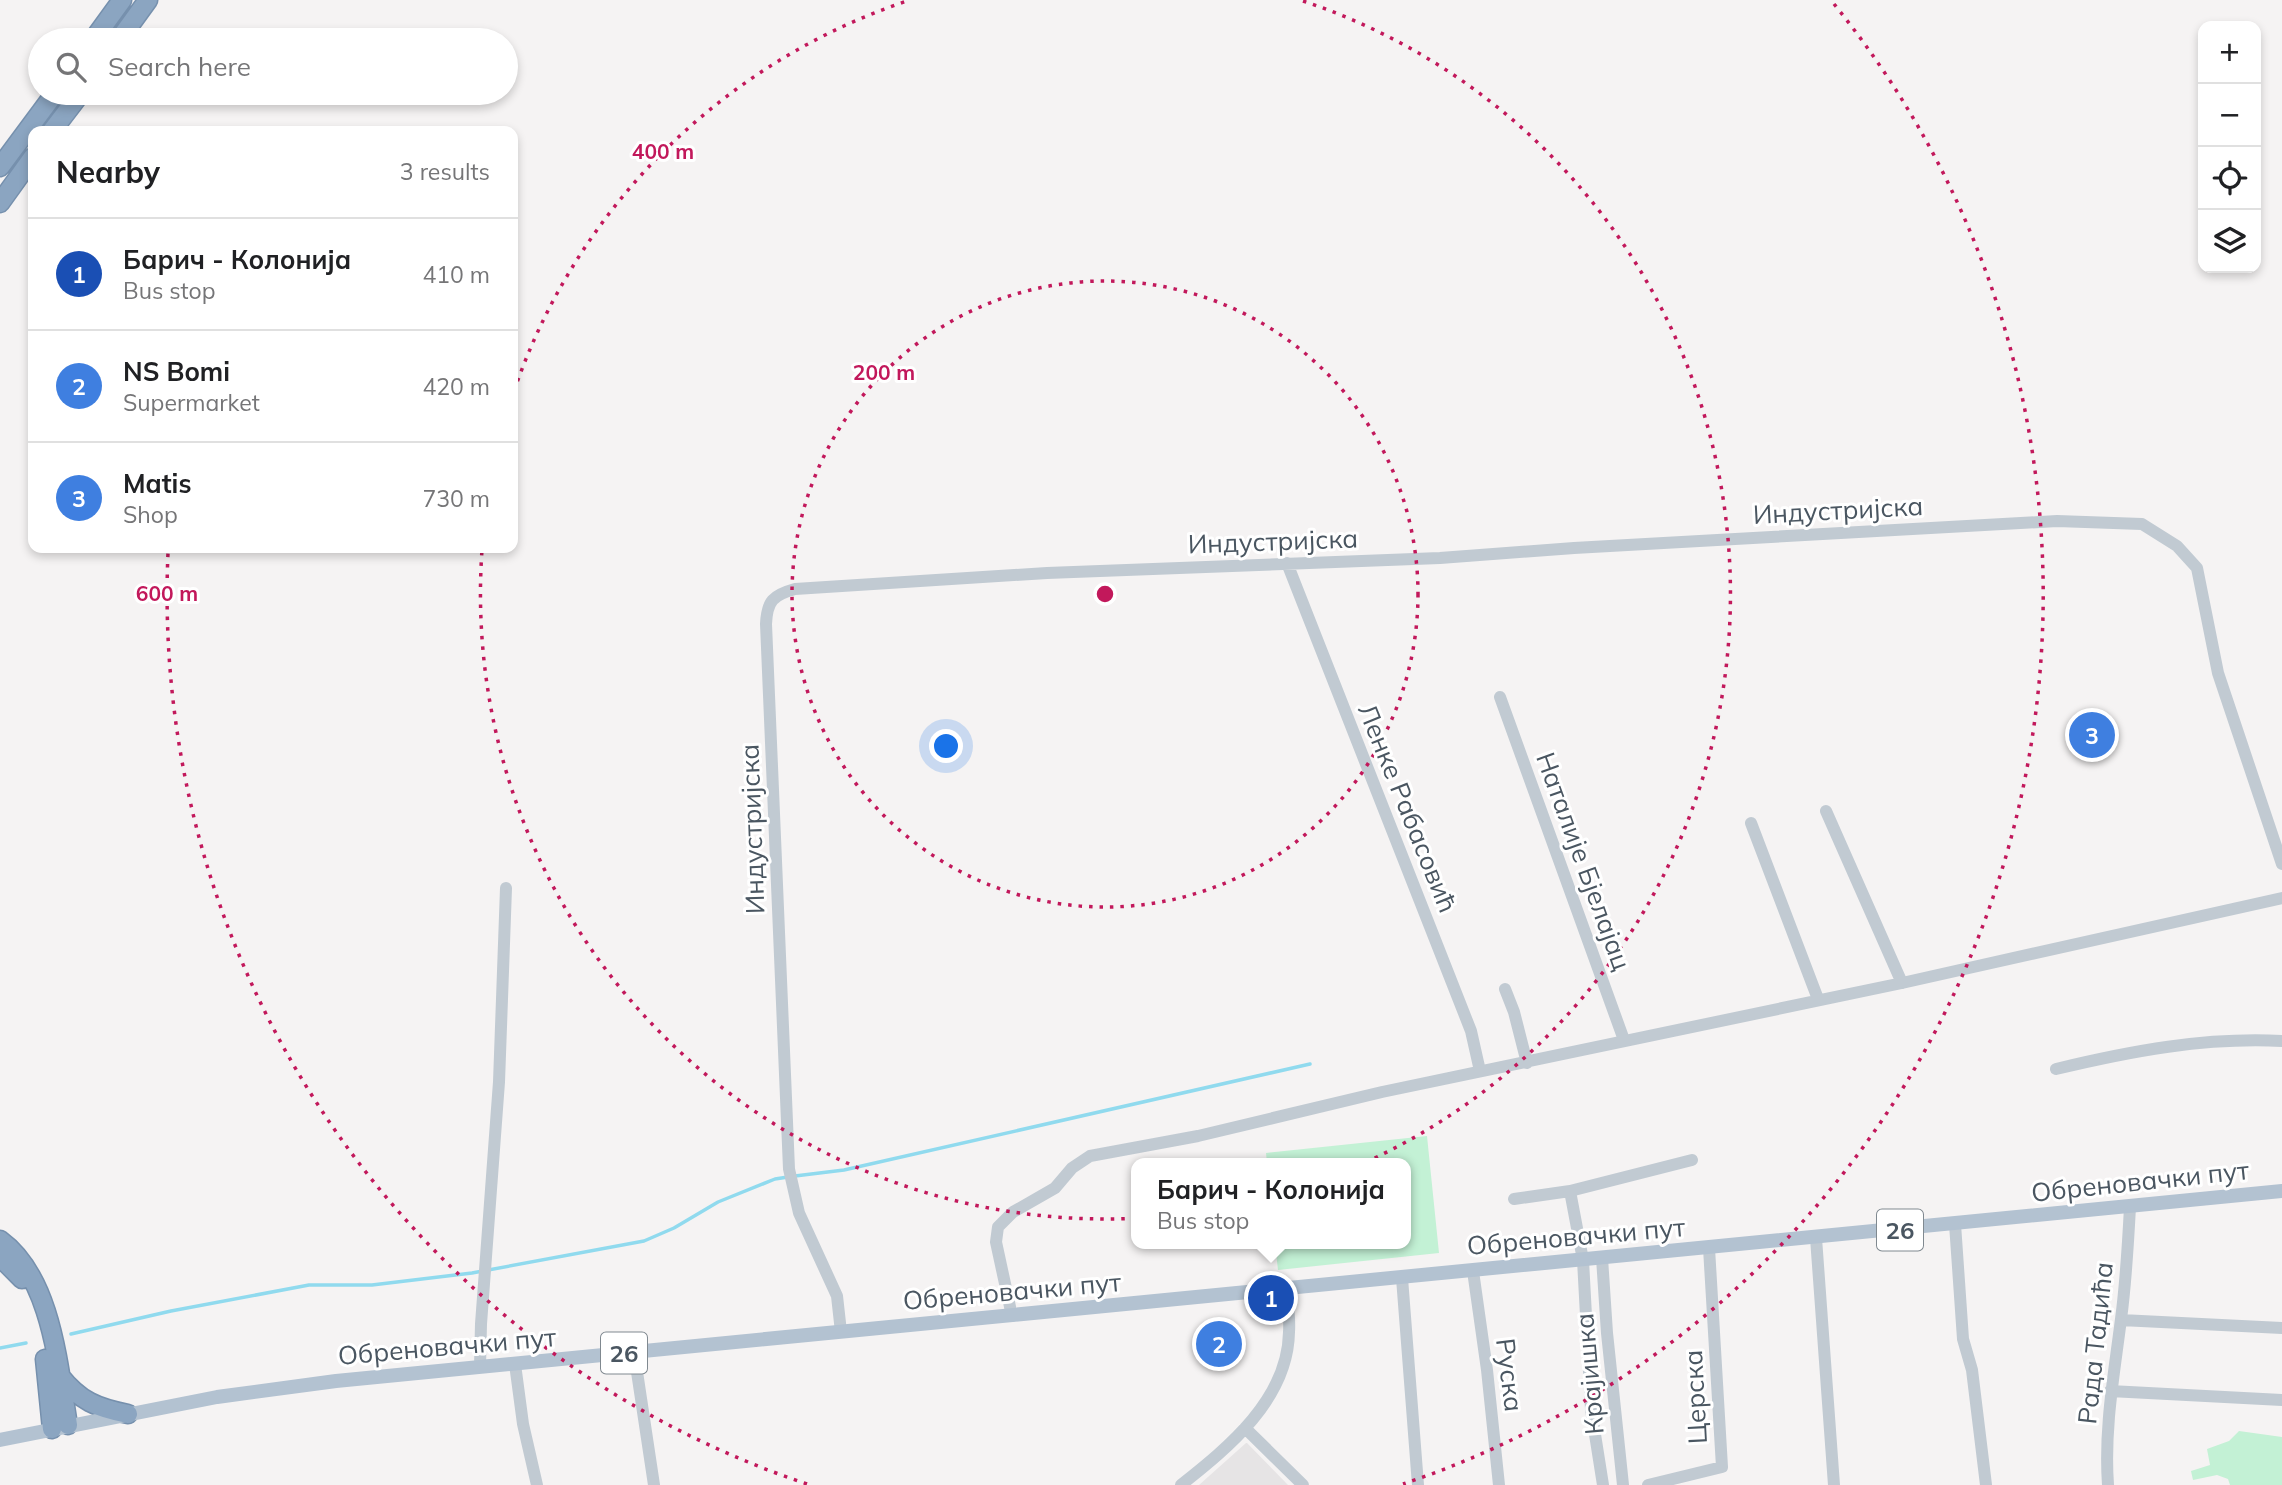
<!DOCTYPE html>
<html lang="en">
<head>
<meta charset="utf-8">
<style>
  body { margin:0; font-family:Mulish,sans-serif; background:#f2f2f2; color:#202124 }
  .controls { position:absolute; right:21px; top:21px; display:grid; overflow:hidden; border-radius:14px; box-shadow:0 4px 10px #0003 }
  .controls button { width:63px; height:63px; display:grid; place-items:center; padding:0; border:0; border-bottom:2px solid #e0e0e0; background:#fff; color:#202124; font:35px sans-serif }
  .you { position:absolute; left:947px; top:747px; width:24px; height:24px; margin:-18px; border:5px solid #fff; border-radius:50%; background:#1a73e8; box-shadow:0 0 0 10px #1a73e833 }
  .badge { display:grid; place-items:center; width:46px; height:46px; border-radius:50%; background:#db2777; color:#fff; font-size:23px; font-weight:700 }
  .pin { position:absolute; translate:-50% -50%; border:4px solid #fff; box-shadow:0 2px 7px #0006 }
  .popup { position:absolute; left:1131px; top:1158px; width:280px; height:91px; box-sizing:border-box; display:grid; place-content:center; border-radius:14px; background:#fff; filter:drop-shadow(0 2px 5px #0005); font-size:23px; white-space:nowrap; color:#757577 }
  .popup b { font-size:26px; color:#202124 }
  .popup::after { content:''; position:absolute; left:50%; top:100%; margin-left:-14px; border:14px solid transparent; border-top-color:#fff }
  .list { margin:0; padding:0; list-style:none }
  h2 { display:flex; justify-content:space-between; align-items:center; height:91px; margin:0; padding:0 28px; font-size:30px }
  h2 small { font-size:23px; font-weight:400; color:#757577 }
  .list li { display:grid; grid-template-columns:46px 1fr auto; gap:21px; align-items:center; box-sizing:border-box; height:112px; padding:0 28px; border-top:2px solid #e0e0e0 }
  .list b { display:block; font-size:26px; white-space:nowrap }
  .list p { margin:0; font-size:23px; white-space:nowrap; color:#757577 }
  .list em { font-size:23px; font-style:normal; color:#757577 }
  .icon { flex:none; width:38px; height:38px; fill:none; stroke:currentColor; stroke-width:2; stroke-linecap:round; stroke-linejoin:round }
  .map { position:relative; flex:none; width:2282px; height:1485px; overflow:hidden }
  .search { position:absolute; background:#fff; box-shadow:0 4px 10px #0003; left:28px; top:28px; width:490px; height:77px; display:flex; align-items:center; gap:18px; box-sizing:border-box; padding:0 24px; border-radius:38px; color:#757577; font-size:26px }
  .panel { position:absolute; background:#fff; box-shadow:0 4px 10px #0003; left:28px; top:126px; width:490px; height:427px; border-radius:14px }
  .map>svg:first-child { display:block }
  .education { fill:#e6e4e5 }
  .green { fill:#c3f1d5 }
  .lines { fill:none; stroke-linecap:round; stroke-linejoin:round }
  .stream { stroke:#90daee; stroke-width:3.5 }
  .highway-casing { stroke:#7690ad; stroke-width:21 }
  .minor { stroke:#c1cad2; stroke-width:12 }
  .major { stroke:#b3c2d1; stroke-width:14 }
  .highway { stroke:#8ba5c1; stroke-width:18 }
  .ring { fill:none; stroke:#c2185b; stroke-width:3.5; stroke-dasharray:3.5 7 }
  .labels { text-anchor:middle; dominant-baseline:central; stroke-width:6; stroke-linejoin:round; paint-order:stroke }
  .shield { fill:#fff; stroke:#808990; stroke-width:2 }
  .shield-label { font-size:24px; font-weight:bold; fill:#4a5661 }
  .street-label { font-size:26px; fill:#4a5661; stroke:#fff }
  .centre { fill:#c2185b; stroke:#fff; stroke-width:3.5 }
  .ring-label { font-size:21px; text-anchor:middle; font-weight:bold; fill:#c2185b; stroke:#fff; stroke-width:6; stroke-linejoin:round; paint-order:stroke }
</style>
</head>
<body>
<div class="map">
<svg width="2282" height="1485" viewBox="0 0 2282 1485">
  <rect width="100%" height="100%" fill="#f5f3f3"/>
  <path class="education" d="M1247,1443L1288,1485H1199L1246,1443Z"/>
  <path class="green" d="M1427,1136L1439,1253L1278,1270L1275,1244H1406V1163H1267L1266,1153Z
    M2239,1431L2282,1437V1485H2230L2228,1479L2217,1475L2193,1480L2191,1471L2210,1465L2207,1449L2229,1441Z"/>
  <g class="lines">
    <path class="stream" d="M795,1176L844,1170L1310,1064
      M71,1334L171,1311L309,1285H372L472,1273L644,1241L674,1228L718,1202L775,1179L788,1177
      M0,1348L26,1343"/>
    <defs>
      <path id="highway" d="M93,40L122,0
        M119,40L148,0
        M52,131L81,93
        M0,167L55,93
        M0,203L33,157
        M0,1240C52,1278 58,1366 68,1425
        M0,1257L22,1279
        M45,1359L52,1429
        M60,1376C80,1401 97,1408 128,1414"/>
    </defs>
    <use href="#highway" class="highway-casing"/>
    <path class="minor" d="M1287,563L1471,1031L1480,1071
      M1500,697L1624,1040
      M1826,811L1902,983
      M1751,823L1818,999
      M1505,989L1514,1012L1527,1063
      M2056,1069C2131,1051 2205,1037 2282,1041
      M1570,1191L1583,1260L1591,1409L1603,1485
      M1514,1199L1570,1191L1692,1160
      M1955,1224L1963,1339L1972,1370L1986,1485
      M1816,1238L1834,1485
      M1602,1258L1607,1333L1623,1485
      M1473,1271L1487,1370L1499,1485
      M1402,1278L1418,1485
      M1012,1316L996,1242L998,1227L1013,1212L1055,1188L1072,1168L1090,1156L1198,1136L1382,1092L1902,983L2282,898
      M2121,1320L2282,1328
      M841,1332L837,1296L799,1213L789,1169L766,624C767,601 773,595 795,589L1047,573L1440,558L1574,548L2057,521L2142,524L2177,546L2197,568L2218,673L2282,864
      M634,1352L654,1485
      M515,1364L523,1424L537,1485
      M480,1367L481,1324L499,1082L506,888
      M2110,1391L2282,1400
      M1245,1428L1303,1485
      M1181,1485C1229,1447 1288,1399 1289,1332C1290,1318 1288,1303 1286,1289
      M1648,1485L1722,1467L1709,1248
      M2108,1485C2104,1429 2114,1375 2121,1319C2126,1282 2128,1245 2130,1207"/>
    <path class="major" d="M0,1440L217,1397L336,1381L2282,1191"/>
    <use href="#highway" class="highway"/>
  </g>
  <g class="ring">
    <circle cx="1105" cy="594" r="313"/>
    <path d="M514 391A625 625 0 0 1 907 1M1303 1A625 625 0 1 1 482 550"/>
    <path d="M807 1484A938 938 0 0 1 168 553M1834 4A938 938 0 0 1 1403 1484"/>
  </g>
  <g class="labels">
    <g class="shield">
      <rect x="1877" y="1209.5" width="46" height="41" rx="5"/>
      <rect x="601" y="1332.5" width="46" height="41" rx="5"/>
    </g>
    <g class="shield-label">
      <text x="1900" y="1230">26</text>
      <text x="624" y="1353">26</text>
    </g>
    <g class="street-label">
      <text transform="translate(1838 510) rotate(-3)">Индустријска</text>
      <text transform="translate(1273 541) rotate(-2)">Индустријска</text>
      <text transform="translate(1408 808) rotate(68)">Ленке Рабасовић</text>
      <text transform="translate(752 829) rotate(-92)">Индустријска</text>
      <text transform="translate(1584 861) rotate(70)">Наталије Бјелајац</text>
      <text transform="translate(2140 1181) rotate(-6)">Обреновачки пут</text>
      <text transform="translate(1576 1236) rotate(-5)">Обреновачки пут</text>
      <text transform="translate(1012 1291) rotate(-5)">Обреновачки пут</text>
      <text transform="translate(2095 1343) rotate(-84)">Рада Тадића</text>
      <text transform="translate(447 1346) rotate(-5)">Обреновачки пут</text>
      <text transform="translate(1589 1374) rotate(-95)">Крајишка</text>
      <text transform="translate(1510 1375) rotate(83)">Руска</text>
      <text transform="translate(1695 1397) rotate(-93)">Церска</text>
    </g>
  </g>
  <circle cx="1105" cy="594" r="10" class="centre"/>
  <g class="ring-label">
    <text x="663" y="159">400 m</text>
    <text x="884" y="380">200 m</text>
    <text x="167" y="601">600 m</text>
  </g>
</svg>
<div class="controls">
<button>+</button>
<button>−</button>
<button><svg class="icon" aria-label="locate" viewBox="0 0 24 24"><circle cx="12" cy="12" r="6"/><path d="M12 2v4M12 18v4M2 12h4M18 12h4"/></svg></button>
<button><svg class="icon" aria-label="layers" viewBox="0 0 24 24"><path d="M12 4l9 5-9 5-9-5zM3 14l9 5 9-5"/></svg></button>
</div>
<div class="you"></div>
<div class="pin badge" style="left:1271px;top:1298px;background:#1a4fb4">1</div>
<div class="popup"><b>Барич - Колонија</b>Bus stop</div>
<div class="pin badge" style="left:1219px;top:1344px;background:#3f7fe0">2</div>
<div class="pin badge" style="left:2092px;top:735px;background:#3f7fe0">3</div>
<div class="search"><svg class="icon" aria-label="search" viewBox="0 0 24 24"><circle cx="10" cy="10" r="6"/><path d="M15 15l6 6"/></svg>Search here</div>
<section class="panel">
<h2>Nearby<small>3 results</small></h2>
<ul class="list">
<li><span class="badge" style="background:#1a4fb4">1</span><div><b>Барич - Колонија</b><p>Bus stop</p></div><em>410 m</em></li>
<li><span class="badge" style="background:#3f7fe0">2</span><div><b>NS Bomi</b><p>Supermarket</p></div><em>420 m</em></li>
<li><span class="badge" style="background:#3f7fe0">3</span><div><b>Matis</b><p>Shop</p></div><em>730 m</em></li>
</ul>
</section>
</div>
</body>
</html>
